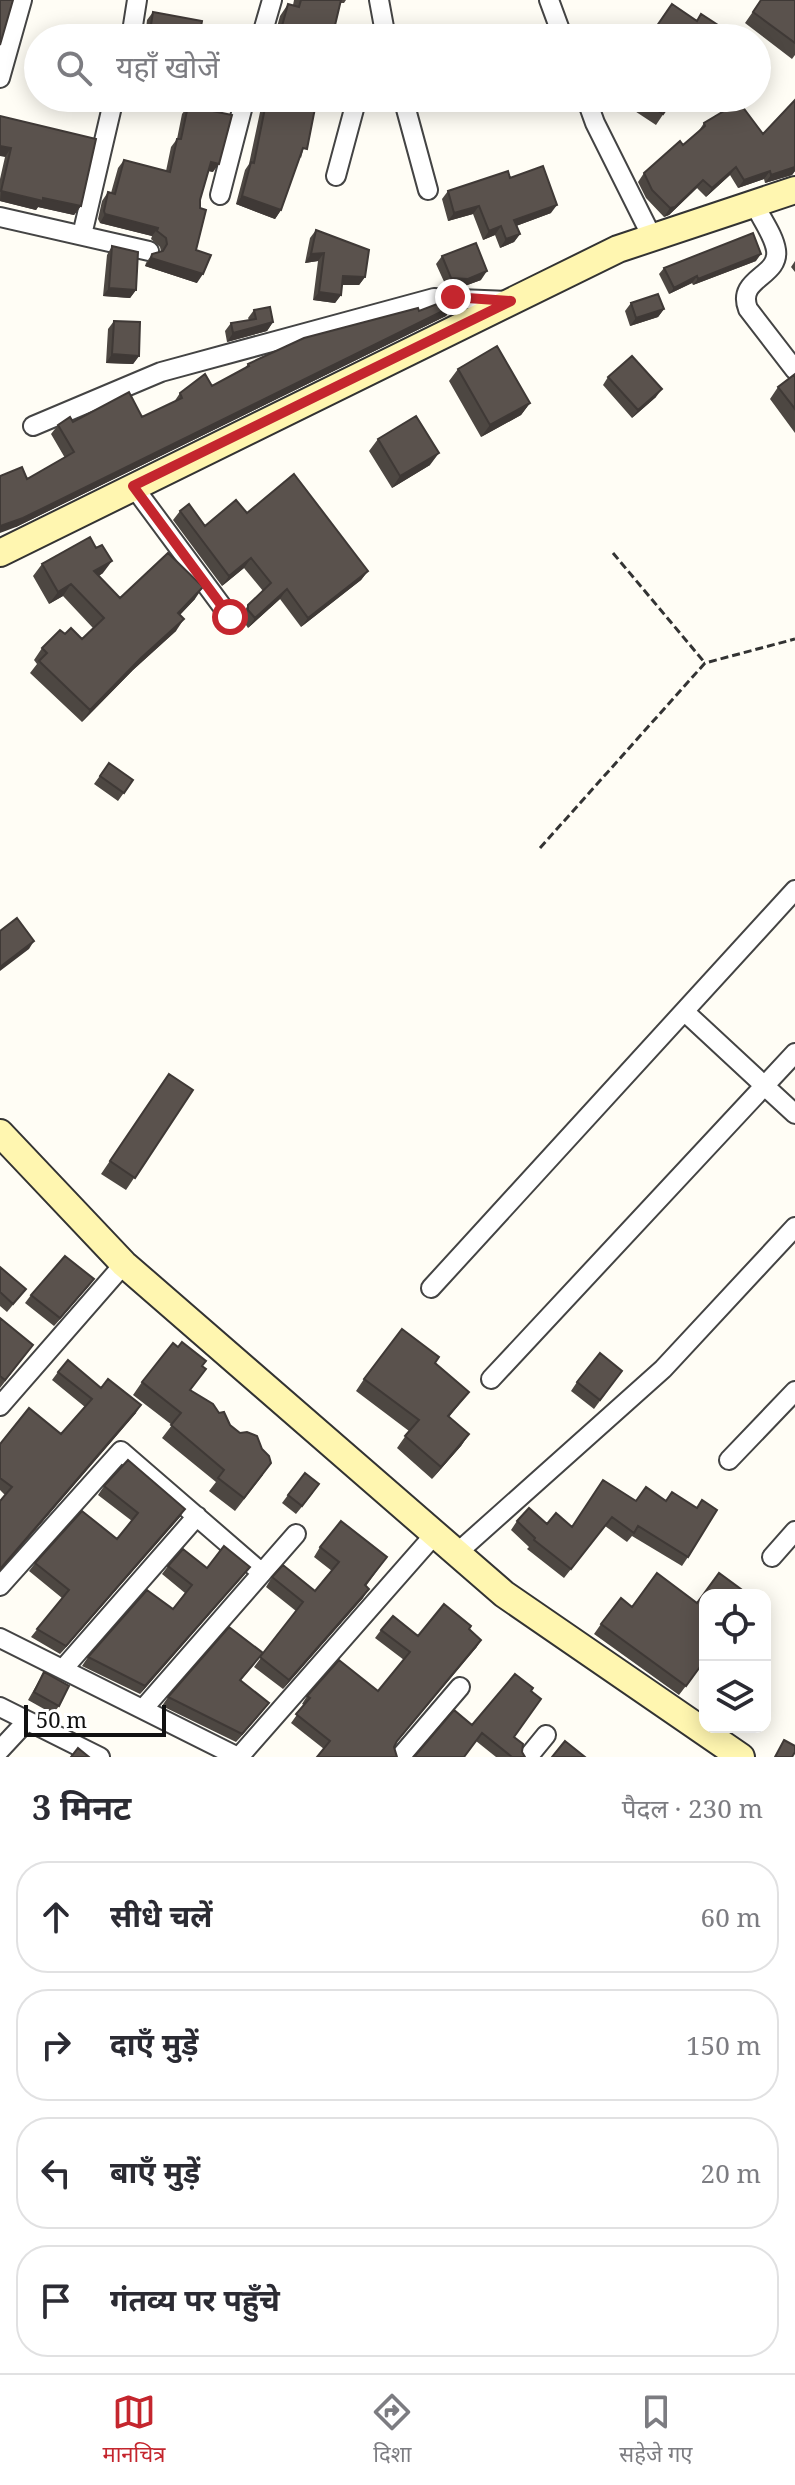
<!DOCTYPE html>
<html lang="hi">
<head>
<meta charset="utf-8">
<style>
  body { margin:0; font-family:"Noto Serif","Noto Sans Devanagari",serif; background:#f2f2f3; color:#2b2b33 }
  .controls { position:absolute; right:24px; bottom:24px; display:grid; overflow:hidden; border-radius:16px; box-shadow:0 4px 20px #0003 }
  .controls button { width:72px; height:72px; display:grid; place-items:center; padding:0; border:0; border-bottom:2px solid #e1e1e2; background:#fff; color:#2b2b33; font:40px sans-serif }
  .scale { position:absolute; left:24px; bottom:20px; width:142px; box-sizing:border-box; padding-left:8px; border:4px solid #111; border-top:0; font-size:22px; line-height:28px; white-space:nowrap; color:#111; -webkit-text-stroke:6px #fff; paint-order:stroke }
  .stop { position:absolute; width:24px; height:24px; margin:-18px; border:6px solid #c4262e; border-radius:50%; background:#fff }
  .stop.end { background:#c4262e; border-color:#fff; box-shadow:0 2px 8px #0008 }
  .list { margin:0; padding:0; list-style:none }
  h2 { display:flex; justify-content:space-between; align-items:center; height:104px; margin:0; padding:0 32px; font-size:34px }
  h2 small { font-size:26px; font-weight:400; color:#7c7c81 }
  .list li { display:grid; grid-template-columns:52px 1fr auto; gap:24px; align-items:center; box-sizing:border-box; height:112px; margin:0 16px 16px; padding:0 16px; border:2px solid #e1e1e2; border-radius:32px }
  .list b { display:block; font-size:30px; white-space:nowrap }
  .list em { font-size:26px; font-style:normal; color:#7c7c81 }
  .icon { flex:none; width:44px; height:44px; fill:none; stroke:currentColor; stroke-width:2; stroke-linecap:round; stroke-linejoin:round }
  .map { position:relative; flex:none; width:795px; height:1757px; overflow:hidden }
  .search { position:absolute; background:#fff; box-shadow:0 4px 20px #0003; left:24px; right:24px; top:24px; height:88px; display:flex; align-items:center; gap:20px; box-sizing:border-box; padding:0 28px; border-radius:44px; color:#7c7c81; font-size:30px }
  .sheet { height:616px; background:#fff }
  nav { display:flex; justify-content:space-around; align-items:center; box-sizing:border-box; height:112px; border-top:2px solid #e1e1e2; background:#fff; font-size:22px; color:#7c7c81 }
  nav a { display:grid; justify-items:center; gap:4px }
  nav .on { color:#c4262e }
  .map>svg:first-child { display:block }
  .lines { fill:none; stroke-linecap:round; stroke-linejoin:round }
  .minor-casing { stroke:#444; stroke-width:22 }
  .secondary-casing { stroke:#333; stroke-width:30 }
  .path { stroke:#333; stroke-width:3; stroke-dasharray:8 4; stroke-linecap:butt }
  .minor { stroke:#fff; stroke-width:18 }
  .secondary { stroke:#fff6b0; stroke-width:26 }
  .wall { fill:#4d4742 }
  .shaded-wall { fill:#3f3936 }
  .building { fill:#5a524d; stroke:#3f3936; stroke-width:2 }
  .route { stroke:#c4262e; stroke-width:10 }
</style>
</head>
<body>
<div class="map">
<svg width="795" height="1757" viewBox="0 0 795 1757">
  <rect width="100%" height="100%" fill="#fffdf5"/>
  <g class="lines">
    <defs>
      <path id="minor" d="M379,0L386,38
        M549,0L563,38
        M131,38L137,0
        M261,38L272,0
        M0,78L22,0
        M403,98L428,190
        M586,98L595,123L652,237
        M336,176L357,98
        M220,195L245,98
        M754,203C760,217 774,235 776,250C780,277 736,278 748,309L795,370
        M0,217L149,251
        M82,235L114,98
        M33,426L161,372L434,298L509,301
        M133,486L230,617
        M685,1012L795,1114
        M431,1288L795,890
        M491,1379L795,1053
        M0,1406L124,1264
        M729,1460L795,1391
        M457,1553L663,1369L795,1227
        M772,1557L795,1531
        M0,1586L121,1451L262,1573
        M0,1638L238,1757
        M63,1669L197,1516
        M0,1707L100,1757
        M143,1709L296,1534
        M0,1750L26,1722
        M239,1757L435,1534
        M400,1757L460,1687
        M528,1757L546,1735"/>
      <path id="secondary" d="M0,553L618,249L795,190
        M0,1133L124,1264L504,1594L741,1757"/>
    </defs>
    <use href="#minor" class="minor-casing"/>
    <use href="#secondary" class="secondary-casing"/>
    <path class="path" d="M613,553L705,663
      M540,848L705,663L795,639"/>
    <use href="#minor" class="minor"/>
    <use href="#secondary" class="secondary"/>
  </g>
  <path class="wall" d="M294,0H346L344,3H340L332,38H274L280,16L288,4L293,5Z
    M761,0H795V55L792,59L745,23Z
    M153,12L199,38H145L147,20Z
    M263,98H317L301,158L300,157L281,210L275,219L236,204L245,170L249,164Z
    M615,98H674L656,125Z
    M795,100V171L792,175L765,183L764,179L738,188L730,175L706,197L697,188L669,215L664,217L646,198L638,182L644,173L683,145L698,132L704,123L763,134Z
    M188,106L213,172L208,171L200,200L196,250L197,283L145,266L146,263L152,254L161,252L160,247L151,239L152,236L100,223L98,219L102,201L108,192L111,193L118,168L124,160L166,171L171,147L177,139L182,114Z
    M0,116L81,206L74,215L38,207L36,210L0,201V179L5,157Z
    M510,178L551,213L516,226L520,234L514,242L500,248L495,235L483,240L473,214L448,221L442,199L448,191Z
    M316,230L365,277L359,285H342L341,295L335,303L313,300L318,261L305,263L310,238Z
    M112,246L136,290L130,298L103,296L107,255Z
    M442,256L481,280L462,287L446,286L436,264Z
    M756,261L693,285L692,283L669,294L659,274L664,268Z
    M795,261V272L791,267Z
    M631,303L664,309L658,317L630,326L625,311Z
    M453,306L446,316L16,527L27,479L65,458L51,434L58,425L73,422L142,417L174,402L180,393L212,386L245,368L248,364L419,311Z
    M254,310L273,322L267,331L227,342L225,331L231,323L249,320L248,318Z
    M114,321L139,356L133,364L106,363L108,329Z
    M458,369L530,403L521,415L481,437L449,381Z
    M795,374V433L770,399L778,387Z
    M608,377L656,397L632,418L603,385Z
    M378,439L430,465L392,488L369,451Z
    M180,511L205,526L247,513L368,571L361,580L301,627L280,599L248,628L242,619V615L248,605L263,591L244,568L222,586L173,520Z
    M96,548L103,573L99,576L120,598L195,599L180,615L176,631L133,670L82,722L30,673L37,664L34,660L42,648L65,634L82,639L93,628L63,596L49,604L33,576L42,564Z
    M109,763L133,780L118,801L94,784Z
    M169,1074L193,1090L126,1190L101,1174Z
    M0,1267L26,1289L7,1312L0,1306Z
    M94,1279L54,1326L25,1303L31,1295Z
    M0,1318L27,1353L0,1388Z
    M435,1363L469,1392L449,1417L469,1434L461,1446L432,1479L397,1448L409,1431L356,1391L364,1379Z
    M202,1366L191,1390L219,1413L230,1425L263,1475L235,1511L209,1491L216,1482L162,1438L172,1425L133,1395L142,1382Z
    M622,1371L594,1409L571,1391L577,1382Z
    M58,1372L101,1388L136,1413L0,1571V1501L5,1495L0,1490V1444L61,1434L85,1407L52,1380Z
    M603,1480L688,1557L682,1566L632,1536L627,1542L605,1526L564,1578L527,1549L529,1547L511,1530L517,1521L572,1527Z
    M104,1486L180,1517L60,1654L31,1637L62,1598L29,1571L35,1563L117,1539L132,1521L98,1495Z
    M313,1493L296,1514L282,1503L288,1495Z
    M320,1547L387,1557L366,1586L363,1598L283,1689L254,1667L296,1611L266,1587L272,1577L315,1591L332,1571L314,1557Z
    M168,1566L207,1568L250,1567L140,1694L82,1666L88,1657L173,1609L185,1593L162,1574Z
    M632,1607L705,1661L679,1695L594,1634L601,1624Z
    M469,1629L481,1640L476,1648L324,1749L291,1723L304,1705L302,1704L307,1696L378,1691L404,1660L375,1638L381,1630L418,1636Z
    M256,1662L241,1680L262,1712L236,1742L162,1706L168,1697Z
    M44,1672L59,1706L53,1714L28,1700Z
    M531,1691L514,1737L525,1757H496L476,1741L464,1757L472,1725Z"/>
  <path class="shaded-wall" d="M0,146L11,148L5,157L0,156Z
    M211,162L219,164L213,172L205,170Z
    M736,167L730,175L706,197L712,188Z
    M795,167V171L792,175L765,183L771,175Z
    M770,171L764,179L738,188L744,180Z
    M703,180L697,188L669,215L664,217L670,208Z
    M1,191L43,198L81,206L74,215L38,207L36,210L0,201Z
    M242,196L281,210L275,219L236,204Z
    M557,205L551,213L508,229L514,220Z
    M479,206L473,214L448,221L454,213Z
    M105,214L158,228L152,236L100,223Z
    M501,226L495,235L483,240L489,231Z
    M520,234L514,242L500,248L506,239Z
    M324,253L318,261L305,263L311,254Z
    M761,254L756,261L693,285L698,279Z
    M151,258L203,274L197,283L145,266Z
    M487,271L481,280L462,287L446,286L451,278Z
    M343,276L365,277L359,285H337Z
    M697,276L692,283L669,294L674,288Z
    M109,288L136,290L130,298L103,296Z
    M319,292L341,295L335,303L313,300Z
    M453,306L446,316L16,527L0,533V526Z
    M664,309L658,317L630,326L636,318Z
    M273,322L267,331L227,342L233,333Z
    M112,354L139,356L133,364L106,363Z
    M662,389L656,397L632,418L638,410Z
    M530,403L521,415L481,437L490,425Z
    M439,453L430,465L392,488L400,476Z
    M251,558L244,568L222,586L229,576Z
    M112,561L103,573L86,583L94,571Z
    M368,571L361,580L301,627L308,618Z
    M71,584L63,596L49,604L58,592Z
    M203,587L195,599L170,625L178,613Z
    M287,589L280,599L248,628L255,618Z
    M184,619L176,631L133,670L82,722L90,710L141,658Z
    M34,941L29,949L0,971V967Z
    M94,1279L88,1287L54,1326L60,1318Z
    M141,1405L136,1413L0,1571V1569Z
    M469,1434L461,1446L432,1479L441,1467Z
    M185,1509L180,1517L60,1654L66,1646Z
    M250,1567L244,1575L140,1694L145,1686Z
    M369,1589L363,1598L283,1689L289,1680Z
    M481,1640L476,1648L391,1749L397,1741Z
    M269,1703L262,1712L236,1742L242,1734Z"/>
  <path class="building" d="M0,0H13L0,45Z
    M301,0H341L332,38H284L279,37L288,4L299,7Z
    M761,0H795V43L753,12Z
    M672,4L697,21L701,14L721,27L714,38H651L656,31L654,30Z
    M153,12L202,21L199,38H149Z
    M267,98H317L307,149L303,148L281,210L242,196L251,162L254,163Z
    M639,98H674L663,114Z
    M795,100V167L771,175L770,171L744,180L736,167L712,188L703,180L675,207L670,208L652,190L644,173L680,141L683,145L705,126L704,123L739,102L763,134Z
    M188,106L232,115L219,164L211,162L200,200V208L206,210L196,250L211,255L203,274L151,258L152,254L163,251L167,244L166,238L157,231L158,228L105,214L104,211L108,192L115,194L124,160L170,172L177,139H181Z
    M0,116L96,139L81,206L43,198V201L1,191L11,148L0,146Z
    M543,166L557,205L514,220L520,234L506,239L501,226L489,231L479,206L454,213L448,191L508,171L510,178Z
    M316,230L369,250L365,277L343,276L341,295L319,292L324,253L311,254Z
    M753,233L761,254L698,279L697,276L674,288L664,268Z
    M476,243L487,271L468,279L451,278L442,256Z
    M112,246L138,252L136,290L109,288Z
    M658,294L664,309L636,318L631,303Z
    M445,301H451L453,306L23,518L0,526V476L22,467L27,479L74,452L58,425L70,417L73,422L129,392L142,417L182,398L180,393L205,374L212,386L249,366L248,364L304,338L418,308L419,311Z
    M270,307L273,322L233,333L231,323L256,319L254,310Z
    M114,321L140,322L139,356L112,354Z
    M497,346L530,403L490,425L458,369Z
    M632,356L662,389L638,410L608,377Z
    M795,374V409L778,387Z
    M416,416L439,453L400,476L378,439Z
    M294,474L368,571L308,618L287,589L255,618L248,610V605L271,583L251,558L229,576L180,511L189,504L205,526L236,500L247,513Z
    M90,537L96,548L102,545L112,561L94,571L120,598L168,553L203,587L178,613L184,619L141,658L90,710L39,661L47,653L42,648L60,630L65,634L71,628L82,639L104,618L71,584L58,592L42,564Z
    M109,763L133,780L124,793L100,776Z
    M17,918L34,941L0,967V931Z
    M169,1074L193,1090L135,1178L110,1161Z
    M65,1256L94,1279L60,1318L31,1295Z
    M0,1267L26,1289L13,1304L0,1292Z
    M0,1318L33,1345L5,1380L0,1376Z
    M402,1329L439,1357L435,1363L469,1392L448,1416L469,1434L441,1467L405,1436L419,1420L364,1379Z
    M182,1342L206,1361L202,1366L206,1369L190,1390L213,1404L219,1413L224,1412L230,1425L240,1433L247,1432L257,1436L262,1449L269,1456L271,1463L244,1498L218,1478L224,1470L171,1425L181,1413L142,1382L173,1343L178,1347Z
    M600,1353L622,1371L600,1400L577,1382Z
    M68,1360L101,1388L108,1379L141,1405L0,1569V1501L12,1487L0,1478V1444L29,1408L61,1434L92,1399L58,1372Z
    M128,1460L185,1509L66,1646L37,1629L69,1590L35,1563L82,1511L117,1539L138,1513L104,1486Z
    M305,1473L319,1484L302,1506L288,1495Z
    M603,1480L636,1501L646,1487L666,1501L672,1492L697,1508L702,1500L717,1510L688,1557L638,1526L634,1533L612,1517L571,1569L534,1540L535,1538L517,1521L529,1508L547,1524L556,1513L572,1527Z
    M341,1521L387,1557L365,1585L369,1589L289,1680L260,1657L303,1602L272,1577L283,1565L315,1591L339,1562L320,1547Z
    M224,1546L250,1567L145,1686L88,1657L147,1590L173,1609L192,1585L168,1566L183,1549L207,1568Z
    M657,1573L697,1603L719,1573L749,1595H705V1660L686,1686L601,1624L621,1598L632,1607Z
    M444,1604L471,1626L469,1629L481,1640L397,1741L394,1747L397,1757H317L330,1741L296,1714L310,1698L307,1696L339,1660L378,1691L410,1652L381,1630L393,1616L418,1636Z
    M229,1627L263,1653L240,1680L269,1703L242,1734L168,1697Z
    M44,1672L69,1686L59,1706L34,1692Z
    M515,1674L533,1688L531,1691L541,1699L514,1737L523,1744L522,1752L525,1757H512L482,1733L464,1757H414L454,1710L472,1725Z
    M784,1740L795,1746V1752L792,1757H775Z
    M565,1741L585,1757H552Z
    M78,1748L89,1757H71Z"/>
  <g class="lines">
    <path class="route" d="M230,617L133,486L511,301L453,297"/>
  </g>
</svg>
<div class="controls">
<button><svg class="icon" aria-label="locate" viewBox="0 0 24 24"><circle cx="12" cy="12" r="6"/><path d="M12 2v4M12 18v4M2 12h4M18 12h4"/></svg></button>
<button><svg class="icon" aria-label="layers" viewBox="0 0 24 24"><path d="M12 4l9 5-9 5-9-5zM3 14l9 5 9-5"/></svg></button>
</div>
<div class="scale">50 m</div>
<div class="stop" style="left:230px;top:617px"></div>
<div class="stop end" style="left:453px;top:297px"></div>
<div class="search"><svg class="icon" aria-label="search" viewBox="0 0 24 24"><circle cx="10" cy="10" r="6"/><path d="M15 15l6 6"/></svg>यहाँ खोजें</div>
</div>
<section class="sheet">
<h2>3 मिनट<small>पैदल · 230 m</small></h2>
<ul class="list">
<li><svg class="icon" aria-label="ahead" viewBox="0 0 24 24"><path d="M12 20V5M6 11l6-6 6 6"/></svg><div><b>सीधे चलें</b></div><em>60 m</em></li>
<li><svg class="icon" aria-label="right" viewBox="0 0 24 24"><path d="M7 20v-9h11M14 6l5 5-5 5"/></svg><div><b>दाएँ मुड़ें</b></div><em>150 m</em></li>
<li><svg class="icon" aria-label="left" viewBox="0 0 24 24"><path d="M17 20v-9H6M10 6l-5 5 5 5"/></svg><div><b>बाएँ मुड़ें</b></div><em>20 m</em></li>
<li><svg class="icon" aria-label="arrive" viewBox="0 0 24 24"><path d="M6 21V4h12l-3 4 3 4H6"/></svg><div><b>गंतव्य पर पहुँचे</b></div></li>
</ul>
</section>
<nav>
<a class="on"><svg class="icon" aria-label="map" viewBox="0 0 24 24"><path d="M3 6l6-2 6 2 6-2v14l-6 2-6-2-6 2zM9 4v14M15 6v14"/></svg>मानचित्र</a>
<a><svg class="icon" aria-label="directions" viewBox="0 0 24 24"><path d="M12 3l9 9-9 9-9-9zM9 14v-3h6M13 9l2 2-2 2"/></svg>दिशा</a>
<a><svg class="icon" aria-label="saved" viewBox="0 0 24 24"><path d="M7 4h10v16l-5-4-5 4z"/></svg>सहेजे गए</a>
</nav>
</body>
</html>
